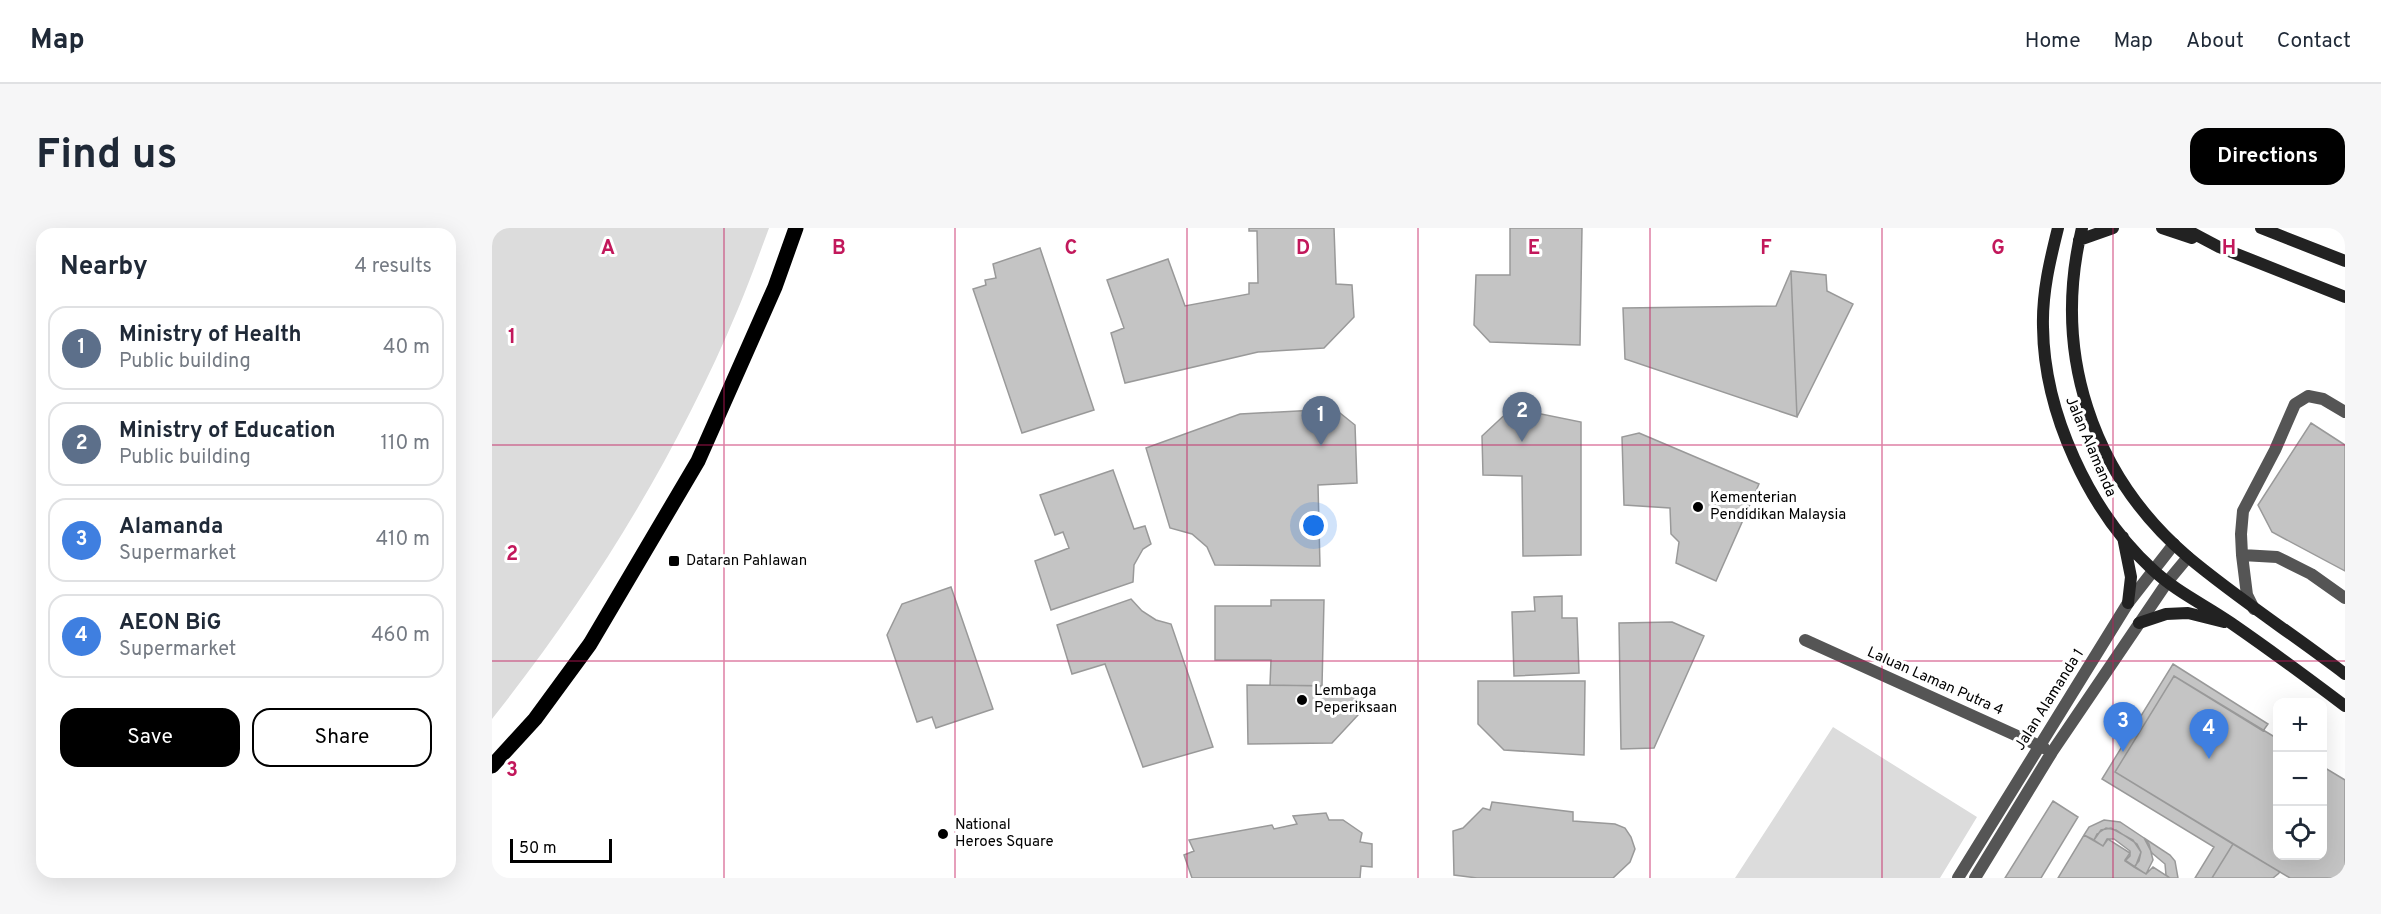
<!DOCTYPE html>
<html lang="en">
<head>
<meta charset="utf-8">
<style>
  body { margin:0; font-family:Overpass,sans-serif; background:#f6f6f7; color:#1f2937 }
  .controls { position:absolute; right:18px; bottom:18px; display:grid; overflow:hidden; border-radius:12px; box-shadow:0 6px 24px #0002 }
  .controls button { width:54px; height:54px; display:grid; place-items:center; padding:0; border:0; border-bottom:2px solid #e0e1e3; background:#fff; color:#1f2937; font:30px sans-serif }
  .scale { position:absolute; left:18px; bottom:15px; width:102px; box-sizing:border-box; padding-left:6px; border:3px solid #000; border-top:0; font-size:16px; line-height:21px; white-space:nowrap; color:#000; -webkit-text-stroke:4px #fff; paint-order:stroke }
  .you { position:absolute; left:822px; top:298px; width:21px; height:21px; margin:-15px; border:4px solid #fff; border-radius:50%; background:#1a73e8; box-shadow:0 0 0 9px #1a73e833 }
  .badge { display:grid; place-items:center; width:39px; height:39px; border-radius:50%; background:#000; color:#fff; font-size:20px; font-weight:700 }
  .pin { position:absolute; translate:-50% -50px; filter:drop-shadow(0 2px 3px #0008) }
  .pin::after { content:''; position:absolute; top:32px; width:21px; height:18px; background:inherit; clip-path:polygon(0 0,100% 0,50% 100%) }
  .list { margin:0; padding:0; list-style:none }
  h2 { display:flex; justify-content:space-between; align-items:center; height:78px; margin:0; padding:0 24px; font-size:26px }
  h2 small { font-size:20px; font-weight:400; color:#747a83 }
  .list li { display:grid; grid-template-columns:39px 1fr auto; gap:18px; align-items:center; box-sizing:border-box; height:84px; margin:0 12px 12px; padding:0 12px; border:2px solid #e0e1e3; border-radius:18px }
  .list b { display:block; font-size:22px; white-space:nowrap }
  .list p { margin:0; font-size:20px; white-space:nowrap; color:#747a83 }
  .list em { font-size:20px; font-style:normal; color:#747a83 }
  .actions { display:flex; gap:12px; padding:18px 24px }
  .actions a { flex:1; padding:14px 0; border:2px solid #000; border-radius:18px; text-align:center; font-size:21px; color:#000 }
  .actions .main { background:#000; color:#fff }
  .icon { flex:none; width:33px; height:33px; fill:none; stroke:currentColor; stroke-width:2; stroke-linecap:round; stroke-linejoin:round }
  .map { position:relative; flex:none; width:1853px; height:650px; overflow:hidden; border-radius:18px }
  header { display:flex; align-items:center; gap:36px; box-sizing:border-box; height:84px; padding:0 30px; background:#fff; border-bottom:2px solid #e0e1e3 }
  header strong { font-size:28px }
  nav { display:flex; gap:33px; margin-inline-start:auto; font-size:21px }
  .intro { display:flex; align-items:center; justify-content:space-between; box-sizing:border-box; height:144px; padding:0 36px }
  h1 { margin:0; font-size:42px }
  .button { padding:15px 27px; border-radius:18px; background:#000; color:#fff; font-size:21px; font-weight:700 }
  main { display:flex; gap:36px; padding:0 36px }
  aside { flex:1; background:#fff; border-radius:18px; box-shadow:0 6px 24px #0002 }
  .map>svg:first-child { display:block }
  .green { fill:#dcdcdc }
  .building { fill:#c4c4c4; stroke:#999; stroke-width:1.5 }
  .lines { fill:none; stroke-linecap:round; stroke-linejoin:round }
  .street { stroke:#555; stroke-width:12 }
  .secondary { stroke:#222; stroke-width:12 }
  .primary { stroke:#000; stroke-width:15 }
  .grid { fill:none; stroke:#c2185b; stroke-width:1.5; stroke-opacity:0.55 }
  .poi-dot { fill:#000; stroke:#fff; stroke-width:2 }
  .labels { text-anchor:middle; dominant-baseline:central; stroke-width:6; stroke-linejoin:round; paint-order:stroke }
  .street-label { font-size:15px; fill:#000; stroke:#fff }
  .poi-label { font-size:15px; fill:#000; stroke:#fff; text-anchor:start }
  .grid-label { font-size:20px; text-anchor:middle; font-weight:bold; fill:#c2185b; stroke:#fff; stroke-width:6; stroke-linejoin:round; paint-order:stroke }
</style>
</head>
<body>
<header>
<strong>Map</strong>
<nav><a>Home</a><a>Map</a><a>About</a><a>Contact</a></nav>
</header>
<div class="intro"><h1>Find us</h1><a class="button">Directions</a></div>
<main>
<aside>
<h2>Nearby<small>4 results</small></h2>
<ul class="list">
<li><span class="badge" style="background:#5c6f8a">1</span><div><b>Ministry of Health</b><p>Public building</p></div><em>40 m</em></li>
<li><span class="badge" style="background:#5c6f8a">2</span><div><b>Ministry of Education</b><p>Public building</p></div><em>110 m</em></li>
<li><span class="badge" style="background:#3f7fe0">3</span><div><b>Alamanda</b><p>Supermarket</p></div><em>410 m</em></li>
<li><span class="badge" style="background:#3f7fe0">4</span><div><b>AEON BiG</b><p>Supermarket</p></div><em>460 m</em></li>
</ul>
<div class="actions"><a class="main">Save</a><a>Share</a></div>
</aside>
<div class="map">
<svg width="1853" height="650" viewBox="0 0 1853 650">
  <rect width="100%" height="100%" fill="#fff"/>
  <path class="green" d="M0,0H277C267,27 257,55 246,81C184,229 99,366 0,491Z
    M1341,499L1485,589L1448,650H1243Z"/>
  <path class="building" d="M757,0H842L844,56L860,57L862,89L832,120L766,124L633,155L619,105L632,100L615,52L676,31L693,78L757,66V55H766L765,3H757Z
    M1018,0H1090L1088,117L998,114L982,97L984,47H1018Z
    M548,20L602,182L530,205L481,61L494,57L493,52L504,50L501,36Z
    M1299,43L1305,189L1133,131L1131,80L1284,78Z
    M1299,43L1334,47L1335,63L1361,76L1305,189Z
    M1020,180L1089,194V327L1031,328L1030,248L991,247L990,208Z
    M843,181L863,197L865,255L826,257L828,338L723,337L715,319L700,306L678,300L654,220L748,186Z
    M1819,195L1853,217V343L1780,304L1766,277Z
    M1147,205L1267,256L1224,353L1184,335L1187,314L1179,306L1178,280L1132,277L1130,209Z
    M621,242L642,301L653,298L659,316L651,321L642,337L641,354L559,382L543,333L577,320L571,304L563,307L548,267Z
    M459,359L501,481L444,500L440,489L425,494L395,407L410,376Z
    M1070,368V390H1085L1087,445L1022,448L1020,384L1043,383L1042,369Z
    M639,371L650,383L664,392L679,396L721,519L651,539L613,436L580,446L565,397Z
    M779,372H832L830,458L778,457L779,432H723V378H779Z
    M1180,394L1212,408L1162,520L1129,521L1127,395Z
    M1681,436L1776,496L1771,503L1682,448L1623,544L1741,616L1720,650H1703L1722,619L1610,551Z
    M1681,436L1776,496L1771,503L1682,448L1623,544L1741,616L1720,650H1703L1722,619L1610,551Z
    M1682,448L1786,511V628H1830V538L1853,552V646L1850,650H1798L1623,544Z
    M986,453H1093L1092,527L1012,522L986,496Z
    M755,457L864,458L866,487L840,515L756,516Z
    M1561,573L1586,589L1549,650H1513Z
    M1000,574L1081,584V593L1123,596L1133,600L1139,609L1143,621L1138,634L1121,650H985L962,647L961,603L971,600L991,580L998,582Z
    M834,585L837,592H851L870,605L868,614L880,616V639L869,638L868,650H700L692,627L702,623L697,612L780,597L782,601L805,596L801,588Z
    M1612,592L1628,594L1652,610L1657,616L1661,632L1654,646L1642,639L1647,633L1649,624L1641,612L1619,600L1609,602L1602,612L1592,607L1597,599Z
    M1614,600L1624,602L1645,616L1649,624L1644,637L1642,639L1633,633L1638,628V623L1622,611H1615L1611,618L1602,612L1605,606Z
    M1592,607L1611,618L1616,611L1638,625L1633,632L1654,646L1661,639L1678,650H1566Z
    M1652,610L1678,627L1683,633L1686,650H1678L1674,647L1673,636L1660,625Z
    M1741,616L1788,644L1786,646L1781,650H1720Z"/>
  <g class="lines">
    <path class="street" d="M1750,327L1785,329L1819,346L1853,370
      M1762,381L1755,367L1750,327L1749,306L1751,283L1783,222L1803,176L1816,168L1831,171L1853,184
      M1313,412L1552,520
      M1466,650L1636,375L1682,316
      M1483,650L1560,524L1676,353L1696,329"/>
    <path class="secondary" d="M1566,0C1558,32 1550,65 1551,99C1552,185 1597,283 1660,341C1683,363 1713,377 1739,395C1778,422 1816,450 1853,478
      M1590,0C1560,124 1599,246 1696,329C1746,371 1801,406 1853,446
      M1670,0L1700,10
      M1691,0L1727,19L1853,69
      M1769,0L1853,33
      M1587,12L1621,0
      M1631,309L1639,349L1636,375
      M1647,395L1674,386L1696,385L1732,394"/>
    <path class="primary" d="M0,538L43,491L98,416L206,233L283,59L304,0"/>
  </g>
  <path class="grid" d="M232,0V650M463,0V650M695,0V650M926,0V650M1158,0V650M1390,0V650M1621,0V650M0,217H1853M0,433H1853"/>
  <g class="poi-dot">
    <circle cx="1206" cy="279" r="6"/>
    <rect x="176" y="327" width="12" height="12" rx="3"/>
    <circle cx="810" cy="472" r="6"/>
    <circle cx="451" cy="606" r="6"/>
  </g>
  <g class="labels">
    <g class="street-label">
      <text transform="translate(1598 219) rotate(67)">Jalan Alamanda</text>
      <text transform="translate(1443 454) rotate(24)">Laluan Laman Putra 4</text>
      <text transform="translate(1558 472) rotate(-58)">Jalan Alamanda 1</text>
    </g>
    <g class="poi-label">
      <text x="1218" y="270">Kementerian<tspan x="1218" dy="17">Pendidikan Malaysia</tspan></text>
      <text x="194" y="333">Dataran Pahlawan</text>
      <text x="822" y="463">Lembaga<tspan x="822" dy="17">Peperiksaan</tspan></text>
      <text x="463" y="597">National<tspan x="463" dy="17">Heroes Square</tspan></text>
    </g>
  </g>
  <g class="grid-label">
    <text x="116" y="26">A</text>
    <text x="347" y="26">B</text>
    <text x="579" y="26">C</text>
    <text x="811" y="26">D</text>
    <text x="1042" y="26">E</text>
    <text x="1274" y="26">F</text>
    <text x="1506" y="26">G</text>
    <text x="1737" y="26">H</text>
    <text x="20" y="115">1</text>
    <text x="20" y="332">2</text>
    <text x="20" y="548">3</text>
  </g>
</svg>
<div class="controls">
<button>+</button>
<button>−</button>
<button><svg class="icon" aria-label="locate" viewBox="0 0 24 24"><circle cx="12" cy="12" r="6"/><path d="M12 2v4M12 18v4M2 12h4M18 12h4"/></svg></button>
</div>
<div class="scale">50 m</div>
<div class="you"></div>
<div class="pin badge" style="left:829px;top:218px;background:#5c6f8a">1</div>
<div class="pin badge" style="left:1030px;top:214px;background:#5c6f8a">2</div>
<div class="pin badge" style="left:1631px;top:524px;background:#3f7fe0">3</div>
<div class="pin badge" style="left:1717px;top:531px;background:#3f7fe0">4</div>
</div>
</main>
</body>
</html>
